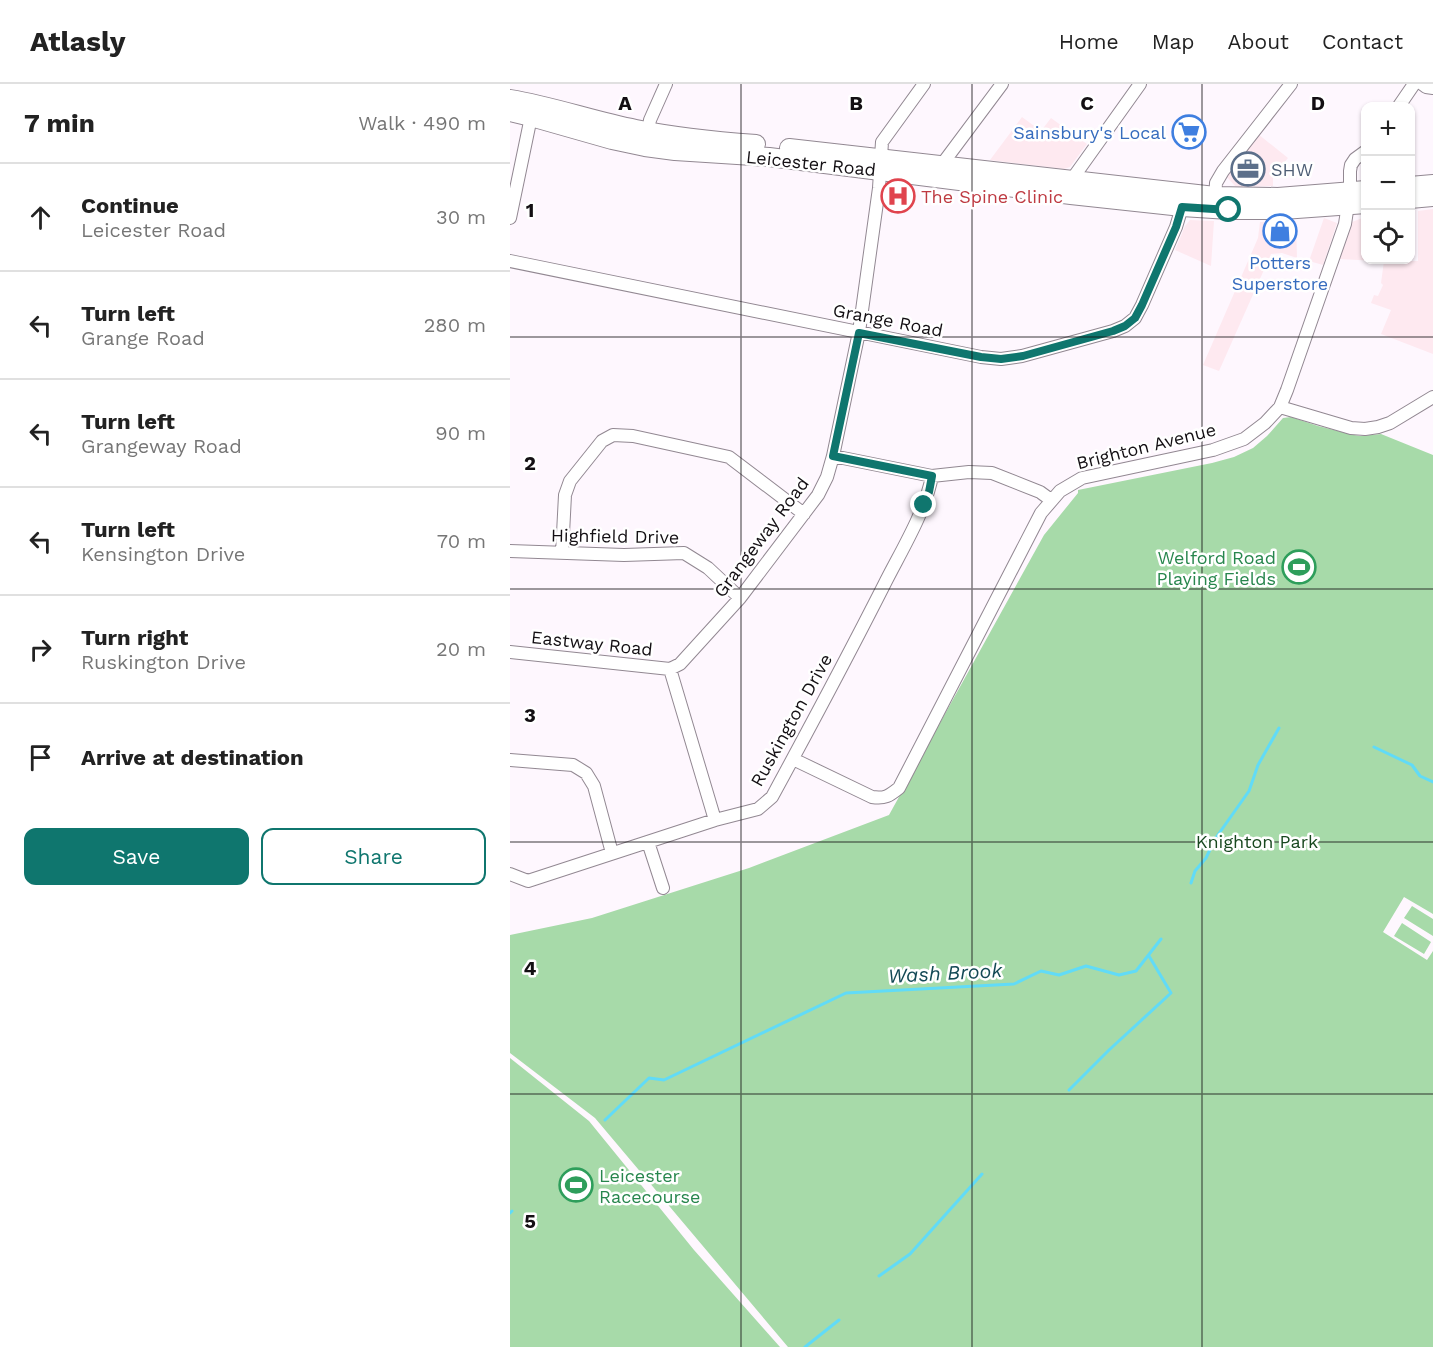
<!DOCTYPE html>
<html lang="en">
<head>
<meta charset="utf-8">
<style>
  body { margin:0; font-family:"Work Sans",sans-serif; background:#f2f2f2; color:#222 }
  .controls { position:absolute; right:18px; top:18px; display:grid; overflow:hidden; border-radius:12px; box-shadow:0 2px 4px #0004 }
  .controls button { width:54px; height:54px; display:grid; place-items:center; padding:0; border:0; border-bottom:2px solid #e0e0e0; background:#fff; color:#222; font:30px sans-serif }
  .stop { position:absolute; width:18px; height:18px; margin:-14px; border:4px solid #0f766e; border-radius:50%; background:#fff }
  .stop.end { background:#0f766e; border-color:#fff; box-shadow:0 2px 6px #0008 }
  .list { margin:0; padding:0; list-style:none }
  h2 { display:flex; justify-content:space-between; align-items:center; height:78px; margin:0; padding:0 24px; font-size:26px }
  h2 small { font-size:20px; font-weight:400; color:#767676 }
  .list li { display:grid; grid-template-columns:39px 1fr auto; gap:18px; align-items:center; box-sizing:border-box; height:108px; padding:0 24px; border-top:2px solid #e0e0e0 }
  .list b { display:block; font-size:22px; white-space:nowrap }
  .list p { margin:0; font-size:20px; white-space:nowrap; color:#767676 }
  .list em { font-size:20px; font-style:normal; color:#767676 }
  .actions { display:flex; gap:12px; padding:18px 24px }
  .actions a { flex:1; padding:14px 0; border:2px solid #0f766e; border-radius:12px; text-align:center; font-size:21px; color:#0f766e }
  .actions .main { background:#0f766e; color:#fff }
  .icon { flex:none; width:33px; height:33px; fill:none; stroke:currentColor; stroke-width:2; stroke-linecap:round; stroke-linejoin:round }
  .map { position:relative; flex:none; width:923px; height:1263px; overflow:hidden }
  header { display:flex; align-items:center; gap:36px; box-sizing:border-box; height:84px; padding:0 30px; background:#fff; border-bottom:2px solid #e0e0e0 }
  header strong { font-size:28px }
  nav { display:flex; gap:33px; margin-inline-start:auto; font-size:21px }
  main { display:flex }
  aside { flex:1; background:#fff }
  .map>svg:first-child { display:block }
  .commercial { fill:#fee9f0 }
  .green { fill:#a7daa9 }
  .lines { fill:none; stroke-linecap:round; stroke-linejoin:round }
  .stream { stroke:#61dbf7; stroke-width:3 }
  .street-casing { stroke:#928892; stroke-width:14 }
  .primary-casing { stroke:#928892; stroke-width:20 }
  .street { stroke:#fff; stroke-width:12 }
  .primary { stroke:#fff; stroke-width:18 }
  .route { stroke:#0f766e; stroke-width:8 }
  .grid { fill:none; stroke:#130f13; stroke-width:1.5; stroke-opacity:0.55 }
  .labels { text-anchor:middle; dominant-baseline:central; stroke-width:5; stroke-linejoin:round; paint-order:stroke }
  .shop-label { font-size:18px; fill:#366cbe; stroke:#fff; text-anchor:end }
  .street-label { font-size:18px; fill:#130f13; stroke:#fff }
  .service-label { font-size:18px; fill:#4e5e75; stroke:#fff; text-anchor:start }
  .health-label { font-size:18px; fill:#be3a42; stroke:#fff; text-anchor:start }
  .leisure-label { font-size:18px; fill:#27864d; stroke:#fff; text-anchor:end }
  .park-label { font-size:18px; fill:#18481f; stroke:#fff }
  .water-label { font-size:20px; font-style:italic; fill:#134955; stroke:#fff }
  .grid-label { font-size:20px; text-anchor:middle; font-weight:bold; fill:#130f13; stroke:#fff; stroke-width:5; stroke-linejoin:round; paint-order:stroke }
</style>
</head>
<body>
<header>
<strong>Atlasly</strong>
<nav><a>Home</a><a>Map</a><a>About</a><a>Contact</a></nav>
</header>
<main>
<aside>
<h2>7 min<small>Walk · 490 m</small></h2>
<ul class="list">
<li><svg class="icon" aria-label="ahead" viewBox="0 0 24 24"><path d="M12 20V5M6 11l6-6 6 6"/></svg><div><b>Continue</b><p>Leicester Road</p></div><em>30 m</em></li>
<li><svg class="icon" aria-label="left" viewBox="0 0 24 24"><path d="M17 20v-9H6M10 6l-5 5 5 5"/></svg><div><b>Turn left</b><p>Grange Road</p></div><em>280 m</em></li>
<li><svg class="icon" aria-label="left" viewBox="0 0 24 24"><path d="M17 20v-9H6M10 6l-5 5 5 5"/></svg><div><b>Turn left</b><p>Grangeway Road</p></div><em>90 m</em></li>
<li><svg class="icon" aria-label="left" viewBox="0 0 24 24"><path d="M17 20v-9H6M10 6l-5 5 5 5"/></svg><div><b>Turn left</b><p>Kensington Drive</p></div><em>70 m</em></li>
<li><svg class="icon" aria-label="right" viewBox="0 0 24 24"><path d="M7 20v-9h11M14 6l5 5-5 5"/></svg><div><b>Turn right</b><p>Ruskington Drive</p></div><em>20 m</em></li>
<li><svg class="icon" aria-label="arrive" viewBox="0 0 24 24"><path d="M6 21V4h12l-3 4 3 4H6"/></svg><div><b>Arrive at destination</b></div></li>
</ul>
<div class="actions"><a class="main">Save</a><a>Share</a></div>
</aside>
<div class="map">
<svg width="923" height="1263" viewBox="0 0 923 1263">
  <rect width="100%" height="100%" fill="#fef7fe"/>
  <path class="commercial" d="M512,33L531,47L541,34L577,60L560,83L554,85L480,76Z
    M748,50L778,74L763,92V102L726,103L715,91Z
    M923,125V270L871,250L881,226L861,219L864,211L868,212L873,201L871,199L874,177H908V127Z
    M855,133L856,176H868V177L829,175L842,138Z
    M814,134L827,139L813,181L799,177Z
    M680,136L704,137L701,182L665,166L675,142Z
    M786,137L787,174L772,169L761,170L709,287L693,281L748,154L750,138Z"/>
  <path class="green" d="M781,333L808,342L844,351L850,352L871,350L923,371V830L894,813L873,848L917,876L923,867V1263H278L85,1034L0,969V851L82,834L239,784L379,731L534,451L568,409V406L702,379L724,373L743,364L757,352L773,334Z
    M902,822L923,835V852L894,834Z
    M892,839L921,858L914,870L884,852Z
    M0,974L79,1037L184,1166L270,1263H0Z"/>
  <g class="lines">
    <path class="stream" d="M864,663L902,681L910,692L923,698
      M681,799L685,787L696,774L705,755L739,707L748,681L769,644
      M559,1006L599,966L661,909L639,872
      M95,1036L139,994L154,996L336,909L504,900L531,887L549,891L576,882L609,891L626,887L651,855
      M0,1129L2,1127
      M369,1192L400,1170L472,1090
      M295,1263L329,1236"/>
    <defs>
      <path id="street" d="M912,0L916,3L923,4
        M889,22L904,0
        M137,52L140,36L156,0
        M434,88L436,75L492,0
        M563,101L565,91L630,0
        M705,117L706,99L713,87L781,0
        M0,134L21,33
        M0,177L471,273L491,275L512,272L603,247L615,242L625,234L632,221L666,143L672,123
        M770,323L841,344L855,345L868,343L880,339L923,313
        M323,372L422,392L459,388L482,389L530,408L541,416
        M0,467L114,471L174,469L198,484L230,514
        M52,469L55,411L60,397L92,357L103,351L123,352L219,373L294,430
        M0,568L160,585
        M160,585L170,580L230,514L308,411L317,393L323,372L349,248L369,104L372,58L414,0
        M160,585L205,736
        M283,675L362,713C375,715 379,712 389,704L531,429L550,407L572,394L703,366L734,355L755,339L770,323L777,306L835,140L840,107V87L841,81L845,75L856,67
        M0,676L63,681L76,689L84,702L102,769
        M138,758L153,804
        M0,790L18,797L205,736L248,725L262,713C300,643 338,572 374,501C391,467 415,429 422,392"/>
      <path id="primary" d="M0,15C43,22 84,37 126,45C166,53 206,57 246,60
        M0,28L21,33L102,56L135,63L165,67L259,73L561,111L672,123L719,126H773L856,120
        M279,64L705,112L768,113L856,106
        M900,102L923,100
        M900,115L923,113"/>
    </defs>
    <use href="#street" class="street-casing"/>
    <use href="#primary" class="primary-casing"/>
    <use href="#street" class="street"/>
    <use href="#primary" class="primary"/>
  </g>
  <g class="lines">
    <path class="route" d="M414,421L419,408L422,392L323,372L349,249L471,273L491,275L513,272L603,247L615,242L625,234L632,221L666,143L672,123L719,126"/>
  </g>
  <path class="grid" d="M231,0V1263M462,0V1263M692,0V1263M0,253H923M0,505H923M0,758H923M0,1010H923"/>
  <defs>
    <symbol id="supermarket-ring" viewBox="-11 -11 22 22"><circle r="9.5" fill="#fff" stroke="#3f7fe0" stroke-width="1.5"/><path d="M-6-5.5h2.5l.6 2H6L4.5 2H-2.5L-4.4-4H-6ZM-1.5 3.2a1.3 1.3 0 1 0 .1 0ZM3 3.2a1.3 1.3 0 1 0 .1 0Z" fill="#3f7fe0"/></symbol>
    <symbol id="office-ring" viewBox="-11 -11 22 22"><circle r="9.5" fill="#fff" stroke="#5c6f8a" stroke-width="1.5"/><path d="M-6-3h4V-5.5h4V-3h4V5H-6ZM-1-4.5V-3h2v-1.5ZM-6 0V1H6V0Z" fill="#5c6f8a"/></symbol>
    <symbol id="hospital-ring" viewBox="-11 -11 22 22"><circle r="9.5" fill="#fff" stroke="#e0444e" stroke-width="1.5"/><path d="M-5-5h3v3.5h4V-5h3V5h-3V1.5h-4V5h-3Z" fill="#e0444e"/></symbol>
    <symbol id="shop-ring" viewBox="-11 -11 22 22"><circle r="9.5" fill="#fff" stroke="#3f7fe0" stroke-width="1.5"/><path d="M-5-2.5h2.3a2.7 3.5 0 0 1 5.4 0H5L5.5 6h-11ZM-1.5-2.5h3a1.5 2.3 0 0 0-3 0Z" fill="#3f7fe0"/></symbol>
    <symbol id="stadium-ring" viewBox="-11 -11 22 22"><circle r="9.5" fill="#fff" stroke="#2e9e5b" stroke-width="1.5"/><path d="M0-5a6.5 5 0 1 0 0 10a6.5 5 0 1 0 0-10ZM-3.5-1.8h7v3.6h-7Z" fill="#2e9e5b"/></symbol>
  </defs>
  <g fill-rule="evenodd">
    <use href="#supermarket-ring" x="660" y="29" width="38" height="38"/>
    <use href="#office-ring" x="719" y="66" width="38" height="38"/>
    <use href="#hospital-ring" x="369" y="93" width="38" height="38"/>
    <use href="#shop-ring" x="751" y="128" width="38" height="38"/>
    <use href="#stadium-ring" x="770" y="464" width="38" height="38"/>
    <use href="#stadium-ring" x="47" y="1082" width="38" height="38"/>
  </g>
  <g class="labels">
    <g class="shop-label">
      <text x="656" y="48">Sainsbury's Local</text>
      <text x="770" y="178" text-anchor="middle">Potters<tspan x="770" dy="21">Superstore</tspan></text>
    </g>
    <g class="street-label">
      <text transform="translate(301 79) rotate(6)">Leicester Road</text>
      <text transform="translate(378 236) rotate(11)">Grange Road</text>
      <text transform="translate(636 362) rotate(-14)">Brighton Avenue</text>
      <text transform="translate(105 452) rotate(1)">Highfield Drive</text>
      <text transform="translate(251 453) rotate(-53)">Grangeway Road</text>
      <text transform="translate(82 559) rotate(6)">Eastway Road</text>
      <text transform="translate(281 636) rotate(-61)">Ruskington Drive</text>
    </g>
    <g class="service-label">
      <text x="761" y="85">SHW</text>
    </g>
    <g class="health-label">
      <text x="411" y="112">The Spine Clinic</text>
    </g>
    <g class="leisure-label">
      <text x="766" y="473">Welford Road<tspan x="766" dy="21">Playing Fields</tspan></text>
      <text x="89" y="1091" text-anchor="start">Leicester<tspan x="89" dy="21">Racecourse</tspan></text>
    </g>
    <g class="park-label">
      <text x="747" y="757">Knighton Park</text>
    </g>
    <g class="water-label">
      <text transform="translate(435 889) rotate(-3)">Wash Brook</text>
    </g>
  </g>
  <g class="grid-label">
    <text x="115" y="26">A</text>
    <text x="346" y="26">B</text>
    <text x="577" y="26">C</text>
    <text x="808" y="26">D</text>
    <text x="20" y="133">1</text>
    <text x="20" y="386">2</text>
    <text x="20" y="638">3</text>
    <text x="20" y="891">4</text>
    <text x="20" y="1144">5</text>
  </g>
</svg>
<div class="controls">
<button>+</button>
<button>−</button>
<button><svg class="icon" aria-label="locate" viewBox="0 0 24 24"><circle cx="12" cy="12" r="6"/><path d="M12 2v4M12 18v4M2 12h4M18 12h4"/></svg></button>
</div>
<div class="stop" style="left:719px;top:126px"></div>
<div class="stop end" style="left:414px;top:421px"></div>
</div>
</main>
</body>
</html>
